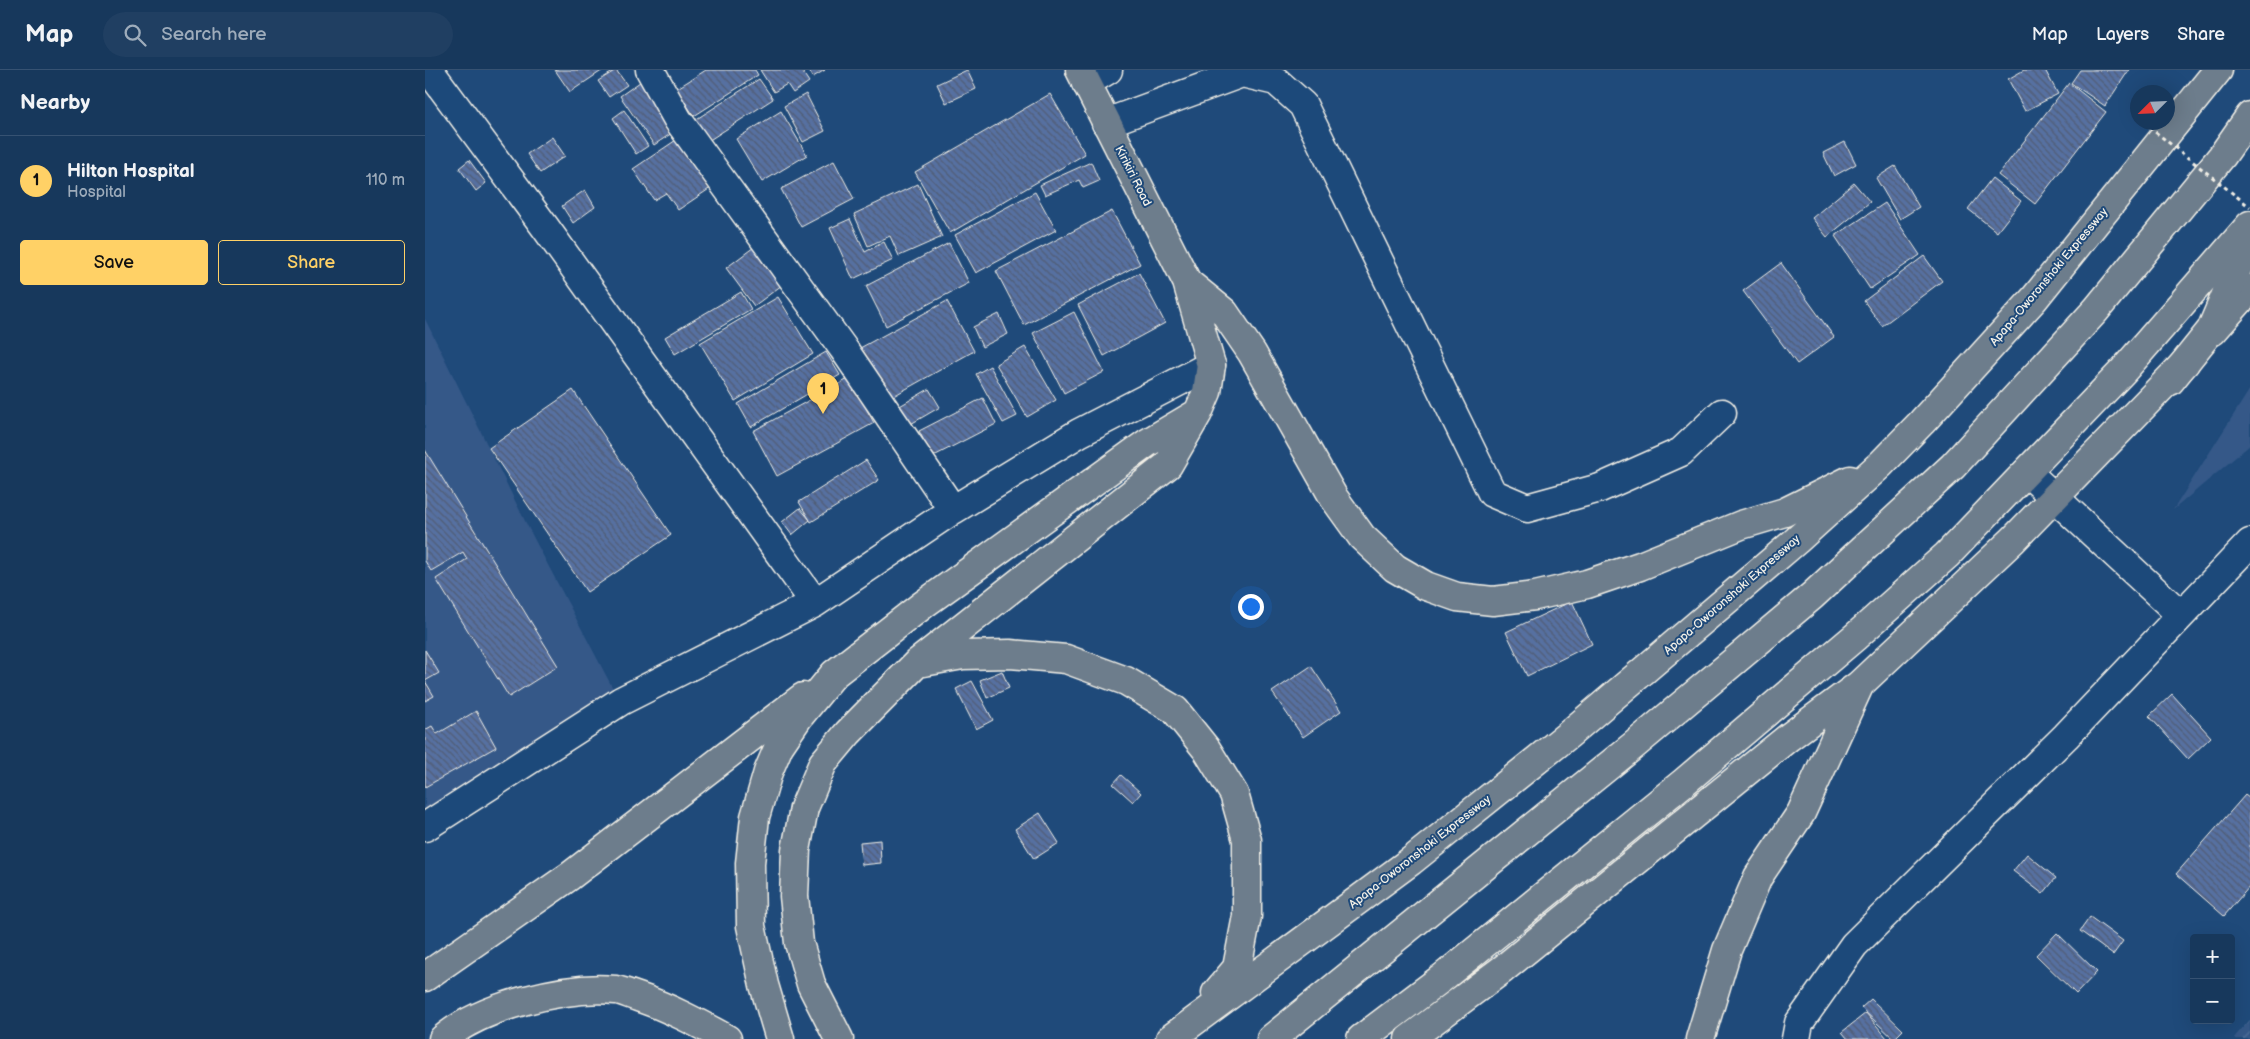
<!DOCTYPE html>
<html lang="en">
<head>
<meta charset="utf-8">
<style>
  body { margin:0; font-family:"Balsamiq Sans",sans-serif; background:#203f62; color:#f1f3f6 }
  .controls { position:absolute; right:15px; bottom:15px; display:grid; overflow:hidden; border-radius:5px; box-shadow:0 5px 20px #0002 }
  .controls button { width:45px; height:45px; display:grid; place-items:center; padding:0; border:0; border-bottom:1px solid #365272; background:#17385c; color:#f1f3f6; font:25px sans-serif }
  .compass { position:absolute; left:1705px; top:15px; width:45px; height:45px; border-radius:50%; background:#17385c; box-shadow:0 5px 20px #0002; rotate:246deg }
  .you { position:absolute; left:825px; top:536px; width:18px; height:18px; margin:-12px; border:4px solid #fff; border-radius:50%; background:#1a73e8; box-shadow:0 0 0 8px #1a73e833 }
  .badge { display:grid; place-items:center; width:32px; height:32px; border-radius:50%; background:#ffd166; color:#111; font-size:16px; font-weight:700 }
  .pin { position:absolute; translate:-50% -41px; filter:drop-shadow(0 1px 2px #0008) }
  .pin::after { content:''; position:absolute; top:26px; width:18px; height:15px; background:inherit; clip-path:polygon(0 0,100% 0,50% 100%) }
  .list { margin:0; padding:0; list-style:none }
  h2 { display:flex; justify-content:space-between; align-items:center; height:65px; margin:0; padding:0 20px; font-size:21px }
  h2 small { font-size:16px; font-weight:400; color:#9eacbb }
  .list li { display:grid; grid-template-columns:32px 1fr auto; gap:15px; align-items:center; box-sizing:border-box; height:90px; padding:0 20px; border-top:1px solid #365272 }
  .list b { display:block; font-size:19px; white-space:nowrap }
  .list p { margin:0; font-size:16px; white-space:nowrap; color:#9eacbb }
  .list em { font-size:16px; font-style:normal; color:#9eacbb }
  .actions { display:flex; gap:10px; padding:15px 20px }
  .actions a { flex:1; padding:11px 0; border:1px solid #ffd166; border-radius:5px; text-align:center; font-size:18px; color:#ffd166 }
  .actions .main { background:#ffd166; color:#111 }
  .icon { flex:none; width:28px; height:28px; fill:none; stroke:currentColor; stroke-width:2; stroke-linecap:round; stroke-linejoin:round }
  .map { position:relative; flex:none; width:1825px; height:969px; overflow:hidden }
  header { display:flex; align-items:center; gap:30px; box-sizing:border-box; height:70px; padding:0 25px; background:#17385c; border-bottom:1px solid #365272 }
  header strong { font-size:24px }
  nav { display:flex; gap:28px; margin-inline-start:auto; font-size:18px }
  .search { width:350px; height:45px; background:#203f62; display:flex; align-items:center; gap:12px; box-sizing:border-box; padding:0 18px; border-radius:28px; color:#9eacbb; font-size:19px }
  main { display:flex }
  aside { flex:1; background:#17385c }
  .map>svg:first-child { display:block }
  .built { fill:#345888 }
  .industrial { fill:url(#industrial-furrows) }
  .building { fill:url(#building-back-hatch); stroke:#f4f1e8 }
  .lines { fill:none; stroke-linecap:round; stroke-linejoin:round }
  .minor-casing { stroke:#f4f1e8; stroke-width:31 }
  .major-casing { stroke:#f4f1e8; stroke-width:31 }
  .highway-casing { stroke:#f4f1e8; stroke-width:31 }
  .minor { stroke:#1f4a7a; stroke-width:28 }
  .major { stroke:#6d7d8c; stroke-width:28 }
  .highway { stroke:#6d7d8c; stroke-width:28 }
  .path-bridge { stroke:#f4f1e8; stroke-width:3; stroke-dasharray:4 4; stroke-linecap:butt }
  .labels { text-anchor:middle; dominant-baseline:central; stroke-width:4; stroke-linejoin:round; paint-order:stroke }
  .street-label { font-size:12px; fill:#f4f1e8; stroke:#1f4a7a }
</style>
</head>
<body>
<header>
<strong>Map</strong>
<div class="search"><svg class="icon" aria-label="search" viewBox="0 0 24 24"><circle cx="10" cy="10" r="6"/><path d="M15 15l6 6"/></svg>Search here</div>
<nav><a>Map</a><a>Layers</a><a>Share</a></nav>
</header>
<main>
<aside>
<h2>Nearby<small></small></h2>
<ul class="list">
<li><span class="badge">1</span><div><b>Hilton Hospital</b><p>Hospital</p></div><em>110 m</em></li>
</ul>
<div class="actions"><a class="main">Save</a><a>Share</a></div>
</aside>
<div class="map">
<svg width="1825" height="969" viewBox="0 0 1825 969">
  <defs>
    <pattern id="industrial-furrows" width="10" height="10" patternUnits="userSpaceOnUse" patternTransform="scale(1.25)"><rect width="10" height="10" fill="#345888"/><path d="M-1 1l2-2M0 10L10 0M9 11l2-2" fill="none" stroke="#527099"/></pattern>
    <pattern id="building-back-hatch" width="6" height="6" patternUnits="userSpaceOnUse" patternTransform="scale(1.25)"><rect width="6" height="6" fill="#5670a1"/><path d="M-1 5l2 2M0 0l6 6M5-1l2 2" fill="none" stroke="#505c74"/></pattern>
  </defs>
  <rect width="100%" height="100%" fill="#1f4a7a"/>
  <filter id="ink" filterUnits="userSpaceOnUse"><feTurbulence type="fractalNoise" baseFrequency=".02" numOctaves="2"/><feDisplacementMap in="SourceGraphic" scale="10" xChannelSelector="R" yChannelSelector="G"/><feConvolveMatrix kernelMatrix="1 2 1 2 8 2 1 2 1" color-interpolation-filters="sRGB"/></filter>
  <g filter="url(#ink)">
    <path class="built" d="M0,249L103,457L194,630L0,744Z
      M1825,319V375L1748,440Z"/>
    <path class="industrial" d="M1825,950V969H1808Z"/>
    <path class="building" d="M130,0H178L145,22Z
      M191,0L202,15L184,27L173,11Z
      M281,0H330L333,5L269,46L251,19Z
      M335,0H376L384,12L368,23L362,14L349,22Z
      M384,0H400L388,7Z
      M542,0L551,19L521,33L512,14Z
      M1599,0H1620L1633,24L1600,41L1583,9Z
      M1655,0H1704L1680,36L1646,13Z
      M222,7L256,57L229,75L195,26Z
      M334,9L348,29L283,71L270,50Z
      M1644,13L1681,42L1610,134L1573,105Z
      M381,24L400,61L378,72L359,36Z
      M625,24L660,84L525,163L490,102Z
      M199,40L223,76L211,84L188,48Z
      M356,41L382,85L337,112L311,69Z
      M260,64L293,113L253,140L241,123L229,130L208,99Z
      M127,67L140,86L115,103L102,84Z
      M1420,72L1431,94L1409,106L1398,83Z
      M44,90L61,113L51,121L34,98Z
      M409,91L429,129L376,157L356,119Z
      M666,92L674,111L658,118L654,110L620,125L615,115Z
      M1470,96L1494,137L1475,149L1451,108Z
      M1567,108L1596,131L1572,162L1543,139Z
      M1429,113L1445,132L1402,167L1387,148Z
      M493,114L517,167L474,186L465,166L443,176L429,144Z
      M160,120L170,137L148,153L137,136Z
      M610,122L631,160L551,203L530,165Z
      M1460,133L1495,185L1445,219L1410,166Z
      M687,141L715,194L599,255L571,201Z
      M425,149L440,182L459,172L468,190L428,209L405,158Z
      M524,173L544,213L461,256L441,216Z
      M329,177L357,215L329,236L301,198Z
      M1499,186L1517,211L1457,256L1439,231Z
      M1356,193L1409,267L1372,294L1318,221Z
      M714,203L740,253L679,286L653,235Z
      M316,222L326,239L250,284L240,267Z
      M353,227L388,284L310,331L275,273Z
      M522,231L549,281L463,329L435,278Z
      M649,242L679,302L639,323L608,263Z
      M574,244L583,264L557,277L548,257Z
      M600,277L631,330L602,347L571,294Z
      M401,282L415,305L326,357L313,334Z
      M565,296L592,346L578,353L551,304Z
      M425,308L449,353L352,406L328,361Z
      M504,319L515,337L484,355L473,337Z
      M148,320L246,465L162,522L64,378Z
      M558,328L571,354L507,387L494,361Z
      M0,380L133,596L84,627L11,509L42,489L38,482L6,501L0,491Z
      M441,390L454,410L386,452L374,432Z
      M375,438L385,450L367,465L357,452Z
      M1147,531L1167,574L1102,606L1081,562Z
      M0,580L14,603L0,611L9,626L0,631Z
      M886,596L916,641L878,667L847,622Z
      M577,601L584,618L562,628L555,610Z
      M547,611L568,650L551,659L531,619Z
      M1747,624L1786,667L1763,689L1724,646Z
      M51,641L71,677L0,717V660L7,656L12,664Z
      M696,705L716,723L708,732L688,714Z
      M1820,725L1825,729V816L1799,846L1751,804Z
      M615,743L634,773L609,789L590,759Z
      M455,770L456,793L437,795L435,772Z
      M1602,784L1631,808L1618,824L1588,801Z
      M1665,847L1698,871L1688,885L1655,861Z
      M1632,863L1672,902L1651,924L1611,885Z
      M1446,929L1478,960L1469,969L1436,938Z
      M1441,943L1462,968L1461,969H1423L1417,962Z"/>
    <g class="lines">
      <defs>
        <path id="minor" d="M4,0L120,157L390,533
          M225,0L253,50L418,278L528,440
          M661,13L683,0
          M681,53L817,3L851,11L878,35L1067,423L1102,438L1175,418L1256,382L1297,343
          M1602,402L1756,545
          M0,757L196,631L390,533L528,440L654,363L786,295
          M1371,969L1374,953L1429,875L1641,666L1825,473"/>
        <path id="major" d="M762,212L799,242L827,283L909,428L937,467L970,498L1001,516L1032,527L1068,531L1110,526L1162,514L1215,496L1316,455L1360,442L1425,410
          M1788,261L1825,219
          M493,593L538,585L585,584L641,589L701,611L750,640L782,680L809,724L822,770V846L812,898L791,923
          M0,907L145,806L378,627
          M18,969C57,936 141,915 191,920C198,921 206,925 213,927C245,938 273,953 302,969
          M355,969L339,915L326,856L325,793L330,747L343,702L354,676L373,648L409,604L499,534L722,373L771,344
          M414,969L386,914L374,873L369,826L371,780L379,738L398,693L423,663L492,593L743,395L773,343L782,322L786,295L762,212L655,0
          M745,969L986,791L1143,665L1372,470L1456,394L1497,352L1609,229L1793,0
          M984,969L1078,899L1364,667L1434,615L1588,470L1760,293
          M1275,969L1302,880L1333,807L1376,743L1434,616"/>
        <path id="highway" d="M1745,311L1786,260L1825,168
          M846,969L1208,676L1387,526L1528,396L1671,240L1797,86L1825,46
          M936,969L1017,908L1258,713L1430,567L1522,485L1698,301L1825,155"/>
      </defs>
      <use href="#minor" class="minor-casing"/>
      <use href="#major" class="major-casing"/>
      <use href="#highway" class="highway-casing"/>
      <use href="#minor" class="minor"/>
      <use href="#major" class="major"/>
      <use href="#highway" class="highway"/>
      <path class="path-bridge" d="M1724,57L1825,137"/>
    </g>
  </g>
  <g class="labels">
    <g class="street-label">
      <text transform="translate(708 106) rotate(63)">Kirikiri Road</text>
      <text transform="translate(1624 207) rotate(-50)">Apapa-Oworonshoki Expressway</text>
      <text transform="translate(1307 525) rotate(-41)">Apapa-Oworonshoki Expressway</text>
      <text transform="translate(995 782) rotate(-38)">Apapa-Oworonshoki Expressway</text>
    </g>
  </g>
</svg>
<div class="controls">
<button>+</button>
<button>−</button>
</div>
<svg class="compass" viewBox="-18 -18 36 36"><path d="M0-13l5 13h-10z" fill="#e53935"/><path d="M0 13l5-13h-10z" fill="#9eacbb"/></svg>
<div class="you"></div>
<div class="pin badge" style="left:398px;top:344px">1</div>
</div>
</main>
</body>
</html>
